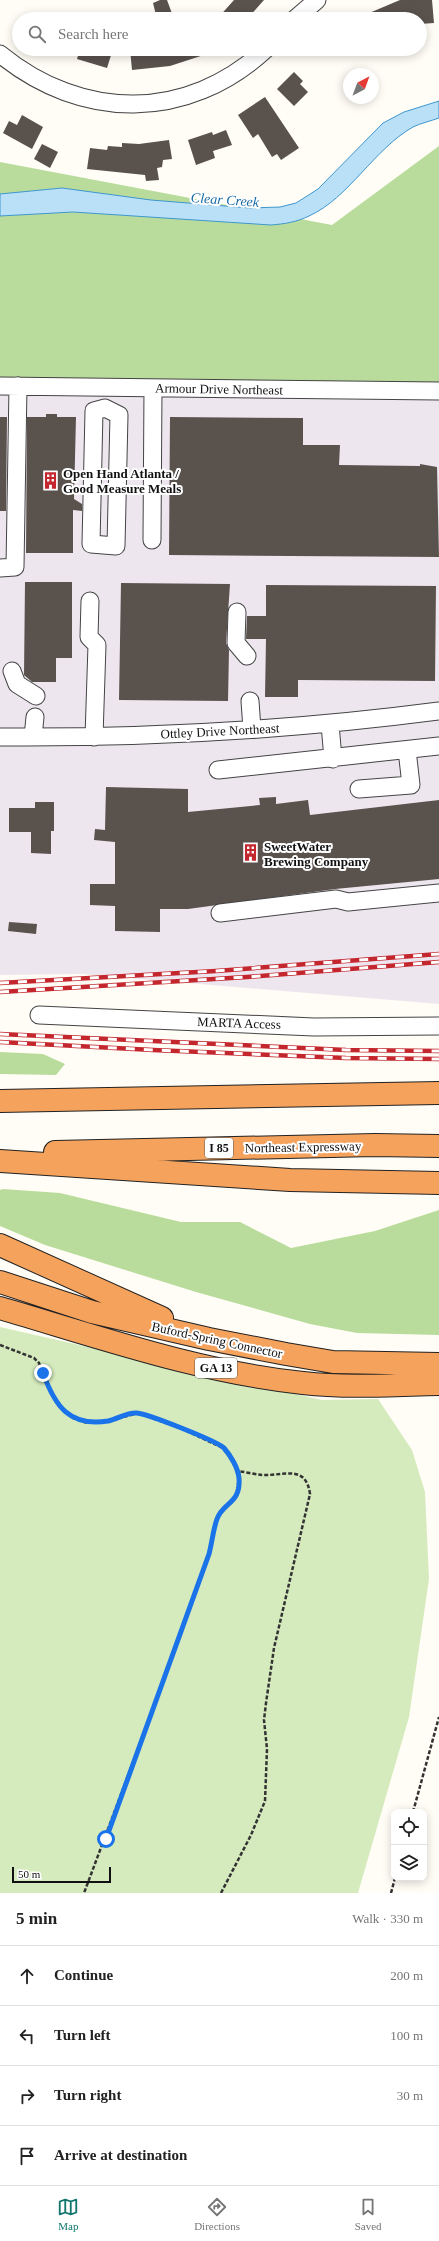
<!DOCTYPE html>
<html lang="en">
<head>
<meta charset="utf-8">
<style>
  body { margin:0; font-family:"Times New Roman",serif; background:#f6f6f6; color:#222 }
  .controls { position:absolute; right:12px; bottom:12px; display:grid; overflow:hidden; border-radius:8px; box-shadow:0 2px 10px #0003 }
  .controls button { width:36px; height:36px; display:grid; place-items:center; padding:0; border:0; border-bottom:1px solid #e0e0e0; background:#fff; color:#222; font:20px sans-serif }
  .compass { position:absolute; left:343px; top:68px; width:36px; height:36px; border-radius:50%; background:#fff; box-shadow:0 2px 10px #0003; rotate:41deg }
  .scale { position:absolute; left:12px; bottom:10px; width:99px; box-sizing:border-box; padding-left:4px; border:2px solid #111; border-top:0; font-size:11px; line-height:14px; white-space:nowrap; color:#111; -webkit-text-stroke:3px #fff; paint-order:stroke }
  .stop { position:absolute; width:12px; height:12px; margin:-9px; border:3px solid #1a73e8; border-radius:50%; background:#fff }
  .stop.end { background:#1a73e8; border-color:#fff; box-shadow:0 1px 4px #0008 }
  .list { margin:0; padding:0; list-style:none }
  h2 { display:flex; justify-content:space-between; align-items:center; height:52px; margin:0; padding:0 16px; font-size:17px }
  h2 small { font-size:13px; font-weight:400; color:#767676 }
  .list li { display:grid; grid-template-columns:26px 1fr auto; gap:12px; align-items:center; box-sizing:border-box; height:60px; padding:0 16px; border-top:1px solid #e0e0e0 }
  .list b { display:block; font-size:15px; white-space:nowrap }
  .list em { font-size:13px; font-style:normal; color:#767676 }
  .icon { flex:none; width:22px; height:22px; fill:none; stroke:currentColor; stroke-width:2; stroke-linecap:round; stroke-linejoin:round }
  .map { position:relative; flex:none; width:439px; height:1893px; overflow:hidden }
  .search { position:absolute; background:#fff; box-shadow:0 2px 10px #0003; left:12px; right:12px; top:12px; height:44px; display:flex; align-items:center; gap:10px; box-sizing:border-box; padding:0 14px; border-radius:22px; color:#767676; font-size:15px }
  .sheet { height:292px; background:#fff }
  nav { display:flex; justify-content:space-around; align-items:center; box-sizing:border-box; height:56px; border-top:1px solid #e0e0e0; background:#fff; font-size:11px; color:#767676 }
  nav a { display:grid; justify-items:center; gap:2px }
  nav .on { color:#0f766e }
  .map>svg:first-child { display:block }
  .industrial { fill:#eee6ef }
  .green { fill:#d5ebbd }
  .forest { fill:#b9dc9c }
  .water { fill:#b9e0f7; stroke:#3f96cf }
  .building { fill:#5a524d }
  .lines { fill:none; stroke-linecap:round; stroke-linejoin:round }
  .minor-casing { stroke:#444; stroke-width:19 }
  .highway-casing { stroke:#222; stroke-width:24 }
  .path { stroke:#333; stroke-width:2.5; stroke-dasharray:4 2; stroke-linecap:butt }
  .minor { stroke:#fff; stroke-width:17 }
  .highway { stroke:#f5a25d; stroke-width:22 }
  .rail-casing { stroke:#c4262e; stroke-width:4.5 }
  .rail { stroke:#fff; stroke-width:3; stroke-dasharray:9; stroke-linecap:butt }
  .route { stroke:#1a73e8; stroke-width:5 }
  .labels { text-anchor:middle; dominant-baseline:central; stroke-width:4; stroke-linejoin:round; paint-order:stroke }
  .shield { fill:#fff; stroke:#585858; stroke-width:1 }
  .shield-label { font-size:12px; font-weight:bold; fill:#111 }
  .street-label { font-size:13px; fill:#111; stroke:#fff }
  .poi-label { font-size:13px; font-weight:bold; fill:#111; stroke:#fff; text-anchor:start }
  .water-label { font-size:14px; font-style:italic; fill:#1768a6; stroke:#fff }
</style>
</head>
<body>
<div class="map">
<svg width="439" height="1893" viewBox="0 0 439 1893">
  <rect width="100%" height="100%" fill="#fffdf5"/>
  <path class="industrial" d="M0,378L439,385V1004L81,974L0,975Z"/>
  <path class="green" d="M0,1327L322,1400L378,1399L412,1450L425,1492L429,1579L409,1717L358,1893H0Z"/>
  <path class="forest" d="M439,146V385L0,378V162L332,225Z
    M0,1052L43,1054L65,1064L56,1075L0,1074Z
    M3,1189L60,1193L181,1222H240L291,1248L375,1231L439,1210V1335L357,1333L310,1324L196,1292L45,1245L0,1226V1190Z"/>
  <path class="water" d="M439,101V118C431,121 421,123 413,127C374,149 349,198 309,216C297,222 284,224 271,225L73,212L0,216V194L62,188L151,200L250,208L280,207L296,203L318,189L383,123L404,112Z"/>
  <path class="building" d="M160,0H167L174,19H157L153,3Z
    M234,0H264L247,19H217Z
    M400,0H432L434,23L420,24V19H355Z
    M80,49H113L107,68L77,59Z
    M130,49H216V51L170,66L132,70Z
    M294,72L303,81L300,84L308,92L294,106L277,89Z
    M265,97L299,148L281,160L277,154L272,157L258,134L253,138L238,115Z
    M22,115L43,127L32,149L3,133L9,121L17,125Z
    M226,130L232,145L213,151L215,158L196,165L188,140L212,132L213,135Z
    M169,140L172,159L163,160L162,167L157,168L159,180L146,181L145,175L87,169L90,148L107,150L108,146L122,147V143L139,144Z
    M42,144L58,152L50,168L34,159Z
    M46,414H57V417H76L74,499L82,504V511L73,510V553H26L27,417H46Z
    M0,417H7L6,511H0Z
    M170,417L303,418V445H340L339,465L420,466V464L437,467L439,557L169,555Z
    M25,582H72V658H56V682H32L24,675Z
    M121,583L230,584L226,643L229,650L228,701L119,700Z
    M266,585L436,586L435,681L298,680V697H265L266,639H246L247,616H266Z
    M106,787L188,789V812L260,805L259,798L276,797V804L308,800L310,815L439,800V879L335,889L188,909H160V932L115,931V906L90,905V884H115V842L94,840L95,829L105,830Z
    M35,802H54V831H51V854L31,853V832H9V808H35Z
    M9,922L37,924L36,934L8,931Z"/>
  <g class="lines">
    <defs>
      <path id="minor" d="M295,19L317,0
        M0,54C82,121 187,122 266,49
        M0,386L439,391
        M105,408L119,415L116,546L91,544L94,411Z
        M152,540L153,388
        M0,568L15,567L18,386
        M90,601L89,637L97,645L94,737
        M237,612L236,643L247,656
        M12,671L17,684L36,696
        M250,701L252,729
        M330,724L333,759
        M0,737C147,738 294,730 439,711
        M33,737L35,717
        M218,770L439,746
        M359,789L411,785L407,750
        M220,913L336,899L348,902L439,893
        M39,1015L314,1027L439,1026"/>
      <path id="highway" d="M0,1101L439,1093
        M55,1152L375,1145L439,1146
        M0,1161L290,1180L439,1183
        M0,1245L162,1318
        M0,1282L92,1312L209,1339L286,1354L333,1362L439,1364
        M0,1308C99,1337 199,1372 303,1383C348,1388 393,1385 439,1384"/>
    </defs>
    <use href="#minor" class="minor-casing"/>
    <use href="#highway" class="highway-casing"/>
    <path class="path" d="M0,1345L34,1358L39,1363L51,1393L59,1406L73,1418L87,1423L109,1421L138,1413L180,1428L223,1448L234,1463L239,1478L236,1497L217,1517L209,1554L177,1645L84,1893
      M413,1812L439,1717
      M221,1893L251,1835L265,1801L267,1749L264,1720L266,1703L274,1648L310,1494C306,1464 284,1476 262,1475C254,1474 245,1472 237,1471
      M391,1893L395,1878"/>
    <use href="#minor" class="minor"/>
    <use href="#highway" class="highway"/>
    <defs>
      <path id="rail" d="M0,983L216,971L439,954
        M0,992L247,977L439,962
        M0,1034L346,1050L439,1051
        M0,1042L153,1050L346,1058L439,1059"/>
    </defs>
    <use href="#rail" class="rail-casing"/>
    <use href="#rail" class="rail"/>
  </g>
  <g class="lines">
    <path class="route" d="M43,1373C55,1406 69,1427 108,1421C118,1419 127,1412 137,1413C148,1414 217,1441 224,1448C231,1456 238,1468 239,1478C241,1504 223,1502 217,1519C213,1530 212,1543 209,1554L106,1839"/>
  </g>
  <defs>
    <symbol id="building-bare" viewBox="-9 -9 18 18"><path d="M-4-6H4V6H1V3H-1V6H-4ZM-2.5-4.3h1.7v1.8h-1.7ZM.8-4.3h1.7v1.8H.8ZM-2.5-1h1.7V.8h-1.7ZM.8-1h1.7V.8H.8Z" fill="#c4262e" stroke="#fff" stroke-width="2.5" paint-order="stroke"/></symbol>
  </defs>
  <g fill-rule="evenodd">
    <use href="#building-bare" x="38" y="468" width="25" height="25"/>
    <use href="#building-bare" x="238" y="840" width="25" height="25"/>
  </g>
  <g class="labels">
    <g class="shield">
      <rect x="205" y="1138" width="28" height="20" rx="3"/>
      <rect x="195" y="1358" width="42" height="20" rx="3"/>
    </g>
    <g class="shield-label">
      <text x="219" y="1148">I 85</text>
      <text x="216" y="1368">GA 13</text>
    </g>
    <g class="street-label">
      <text transform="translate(219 389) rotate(1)">Armour Drive Northeast</text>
      <text transform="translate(220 731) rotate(-3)">Ottley Drive Northeast</text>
      <text transform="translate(239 1023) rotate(2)">MARTA Access</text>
      <text transform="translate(303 1147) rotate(-1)">Northeast Expressway</text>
      <text transform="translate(217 1340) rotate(12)">Buford-Spring Connector</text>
    </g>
    <g class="poi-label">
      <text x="63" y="473">Open Hand Atlanta /<tspan x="63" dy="15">Good Measure Meals</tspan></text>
      <text x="264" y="846">SweetWater<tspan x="264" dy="15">Brewing Company</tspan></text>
    </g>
    <g class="water-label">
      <text transform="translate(225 200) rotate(4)">Clear Creek</text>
    </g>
  </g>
</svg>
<div class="controls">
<button><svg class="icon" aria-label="locate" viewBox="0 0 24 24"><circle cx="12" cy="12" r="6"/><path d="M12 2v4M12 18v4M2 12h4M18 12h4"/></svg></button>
<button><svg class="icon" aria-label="layers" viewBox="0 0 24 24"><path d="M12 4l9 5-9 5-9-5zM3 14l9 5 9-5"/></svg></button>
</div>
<svg class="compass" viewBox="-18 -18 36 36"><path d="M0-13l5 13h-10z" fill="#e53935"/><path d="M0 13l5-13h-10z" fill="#767676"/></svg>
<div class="scale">50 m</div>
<div class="stop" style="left:106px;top:1839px"></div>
<div class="stop end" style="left:43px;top:1373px"></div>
<div class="search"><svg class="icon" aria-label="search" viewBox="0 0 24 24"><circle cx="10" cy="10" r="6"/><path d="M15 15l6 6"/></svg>Search here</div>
</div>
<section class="sheet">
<h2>5 min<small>Walk · 330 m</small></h2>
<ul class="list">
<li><svg class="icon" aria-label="ahead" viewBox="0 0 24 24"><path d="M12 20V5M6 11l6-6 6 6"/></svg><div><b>Continue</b></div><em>200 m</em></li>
<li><svg class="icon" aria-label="left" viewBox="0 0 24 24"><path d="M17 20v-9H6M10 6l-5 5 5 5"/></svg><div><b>Turn left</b></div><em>100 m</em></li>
<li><svg class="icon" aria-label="right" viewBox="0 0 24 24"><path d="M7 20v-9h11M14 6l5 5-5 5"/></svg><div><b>Turn right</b></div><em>30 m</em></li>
<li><svg class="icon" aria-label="arrive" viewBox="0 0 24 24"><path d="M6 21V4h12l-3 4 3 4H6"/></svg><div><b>Arrive at destination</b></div></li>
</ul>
</section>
<nav>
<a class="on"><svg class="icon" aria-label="map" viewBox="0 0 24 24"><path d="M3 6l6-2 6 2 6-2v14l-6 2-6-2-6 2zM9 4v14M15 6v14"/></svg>Map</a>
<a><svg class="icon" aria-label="directions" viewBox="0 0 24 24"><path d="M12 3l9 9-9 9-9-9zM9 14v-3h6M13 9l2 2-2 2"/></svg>Directions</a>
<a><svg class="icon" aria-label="saved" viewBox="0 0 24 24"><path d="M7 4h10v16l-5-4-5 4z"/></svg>Saved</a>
</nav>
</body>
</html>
